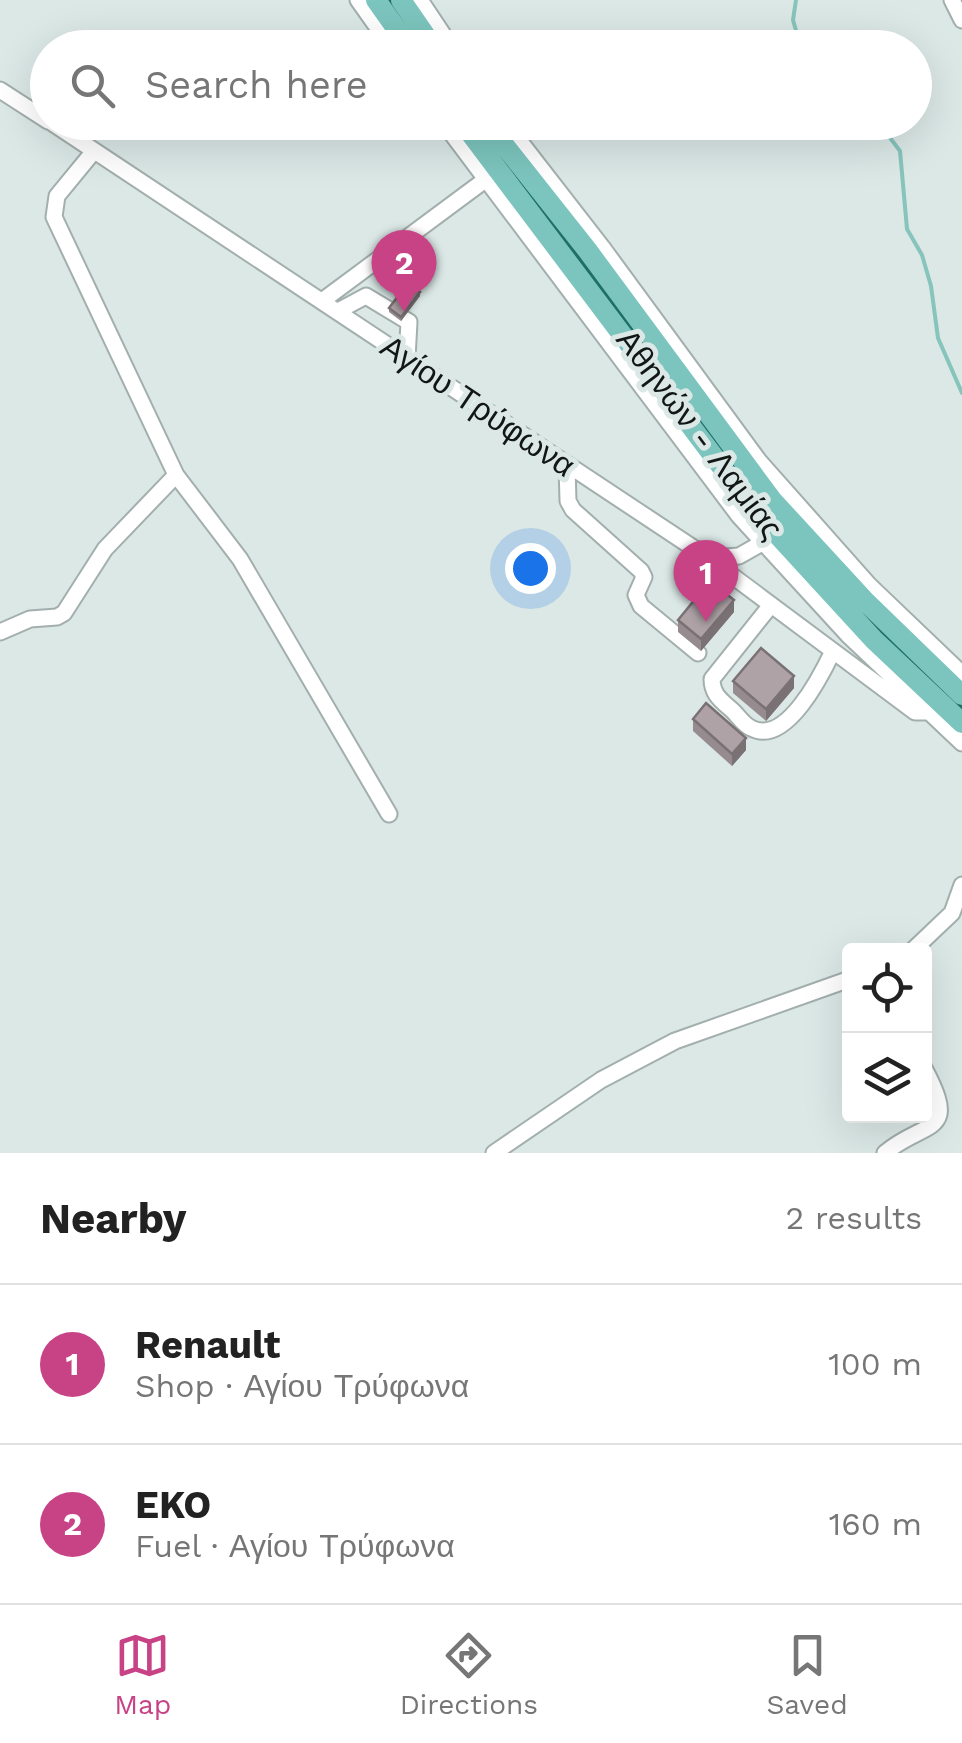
<!DOCTYPE html>
<html lang="en">
<head>
<meta charset="utf-8">
<style>
  body { margin:0; font-family:"Work Sans",sans-serif; background:#f6f6f6; color:#222 }
  .controls { position:absolute; right:30px; bottom:30px; display:grid; overflow:hidden; border-radius:10px; box-shadow:0 10px 40px #0002 }
  .controls button { width:90px; height:90px; display:grid; place-items:center; padding:0; border:0; border-bottom:2px solid #e0e0e0; background:#fff; color:#222; font:50px sans-serif }
  .you { position:absolute; left:530px; top:568px; width:35px; height:35px; margin:-25px; border:8px solid #fff; border-radius:50%; background:#1a73e8; box-shadow:0 0 0 15px #1a73e833 }
  .badge { display:grid; place-items:center; width:65px; height:65px; border-radius:50%; background:#c74386; color:#fff; font-size:32px; font-weight:700 }
  .pin { position:absolute; translate:-50% -82px; filter:drop-shadow(0 2px 5px #0008) }
  .pin::after { content:''; position:absolute; top:52px; width:35px; height:30px; background:inherit; clip-path:polygon(0 0,100% 0,50% 100%) }
  .list { margin:0; padding:0; list-style:none }
  h2 { display:flex; justify-content:space-between; align-items:center; height:130px; margin:0; padding:0 40px; font-size:42px }
  h2 small { font-size:32px; font-weight:400; color:#767676 }
  .list li { display:grid; grid-template-columns:65px 1fr auto; gap:30px; align-items:center; box-sizing:border-box; height:160px; padding:0 40px; border-top:2px solid #e0e0e0 }
  .list b { display:block; font-size:38px; white-space:nowrap }
  .list p { margin:0; font-size:32px; white-space:nowrap; color:#767676 }
  .list em { font-size:32px; font-style:normal; color:#767676 }
  .icon { flex:none; width:55px; height:55px; fill:none; stroke:currentColor; stroke-width:2; stroke-linecap:round; stroke-linejoin:round }
  .map { position:relative; flex:none; width:962px; height:1153px; overflow:hidden }
  .search { position:absolute; background:#fff; box-shadow:0 10px 40px #0002; left:30px; right:30px; top:30px; height:110px; display:flex; align-items:center; gap:25px; box-sizing:border-box; padding:0 35px; border-radius:55px; color:#767676; font-size:38px }
  .sheet { height:450px; background:#fff }
  nav { display:flex; justify-content:space-around; align-items:center; box-sizing:border-box; height:140px; border-top:2px solid #e0e0e0; background:#fff; font-size:28px; color:#767676 }
  nav a { display:grid; justify-items:center; gap:5px }
  nav .on { color:#c74386 }
  .map>svg:first-child { display:block }
  .lines { fill:none; stroke-linecap:round; stroke-linejoin:round }
  .stream { stroke:#87c4bc; stroke-width:4 }
  .minor-casing { stroke:#a2afad; stroke-width:19 }
  .major-casing { stroke:#1e6f67; stroke-width:24 }
  .minor { stroke:#fff; stroke-width:15 }
  .major { stroke:#7cc5be; stroke-width:20 }
  .wall { fill:#968b8f }
  .shaded-wall { fill:#7a7174 }
  .building { fill:#aea2a6; stroke:#7a7174; stroke-width:2.5 }
  .labels { text-anchor:middle; dominant-baseline:central; stroke-width:10; stroke-linejoin:round; paint-order:stroke }
  .street-label { font-size:32px; fill:#121716; stroke:#dbe8e6 }
</style>
</head>
<body>
<div class="map">
<svg width="962" height="1153" viewBox="0 0 962 1153">
  <rect width="100%" height="100%" fill="#dbe8e6"/>
  <g class="lines">
    <path class="stream" d="M796,0L793,20L801,48
      M878,122L900,151L907,229L922,255L931,286L938,338L962,393"/>
    <defs>
      <path id="minor" d="M358,0L392,48
        M420,0L452,48
        M952,0L962,20
        M0,90L48,121
        M51,122L707,557L915,712H927
        M443,122L739,516L848,635L962,743
        M505,122L602,247L759,461L869,585L962,674
        M94,151L57,196L54,217L176,475L240,559L389,814
        M322,301L485,180
        M338,311L366,296L409,322L407,358
        M567,466L568,501L573,510L641,571L644,577L636,595L641,606L698,653
        M710,558L739,556L762,543
        M771,605L712,679C712,695 722,701 733,711C738,716 744,725 751,728C786,747 822,674 833,651
        M0,632L30,619L57,617L64,613L105,549L176,475
        M912,951L952,913L962,885
        M494,1153L601,1080L675,1041L850,979
        M885,1153C925,1119 961,1137 924,1068"/>
      <path id="major" d="M376,0L410,48
        M401,0L434,48
        M462,122L751,506L874,640L962,723
        M486,122L588,251L772,500L866,602L962,695"/>
    </defs>
    <use href="#minor" class="minor-casing"/>
    <use href="#major" class="major-casing"/>
    <use href="#minor" class="minor"/>
    <use href="#major" class="major"/>
  </g>
  <path class="wall" d="M420,296L401,321L389,312V308Z
    M734,612L701,651L678,632V620Z
    M733,681L794,688L766,721L733,693Z
    M693,719L746,750L732,766L693,731Z"/>
  <path class="shaded-wall" d="M420,292V296L401,321V317Z
    M734,600V612L701,651V639Z
    M794,676V688L766,721V709Z
    M746,738V750L732,766V754Z"/>
  <path class="building" d="M408,283L420,292L401,317L389,308Z
    M710,581L734,600L701,639L678,620Z
    M761,648L794,676L766,709L733,681Z
    M706,703L746,738L732,754L693,719Z"/>
  <g class="labels">
    <g class="street-label">
      <text transform="translate(478 406) rotate(34)">Αγίου Τρύφωνα</text>
      <text transform="translate(700 434) rotate(53)">Αθηνών - Λαμίας</text>
    </g>
  </g>
</svg>
<div class="controls">
<button><svg class="icon" aria-label="locate" viewBox="0 0 24 24"><circle cx="12" cy="12" r="6"/><path d="M12 2v4M12 18v4M2 12h4M18 12h4"/></svg></button>
<button><svg class="icon" aria-label="layers" viewBox="0 0 24 24"><path d="M12 4l9 5-9 5-9-5zM3 14l9 5 9-5"/></svg></button>
</div>
<div class="you"></div>
<div class="pin badge" style="left:706px;top:622px">1</div>
<div class="pin badge" style="left:404px;top:312px">2</div>
<div class="search"><svg class="icon" aria-label="search" viewBox="0 0 24 24"><circle cx="10" cy="10" r="6"/><path d="M15 15l6 6"/></svg>Search here</div>
</div>
<section class="sheet">
<h2>Nearby<small>2 results</small></h2>
<ul class="list">
<li><span class="badge">1</span><div><b>Renault</b><p>Shop · Αγίου Τρύφωνα</p></div><em>100 m</em></li>
<li><span class="badge">2</span><div><b>EKO</b><p>Fuel · Αγίου Τρύφωνα</p></div><em>160 m</em></li>
</ul>
</section>
<nav>
<a class="on"><svg class="icon" aria-label="map" viewBox="0 0 24 24"><path d="M3 6l6-2 6 2 6-2v14l-6 2-6-2-6 2zM9 4v14M15 6v14"/></svg>Map</a>
<a><svg class="icon" aria-label="directions" viewBox="0 0 24 24"><path d="M12 3l9 9-9 9-9-9zM9 14v-3h6M13 9l2 2-2 2"/></svg>Directions</a>
<a><svg class="icon" aria-label="saved" viewBox="0 0 24 24"><path d="M7 4h10v16l-5-4-5 4z"/></svg>Saved</a>
</nav>
</body>
</html>
